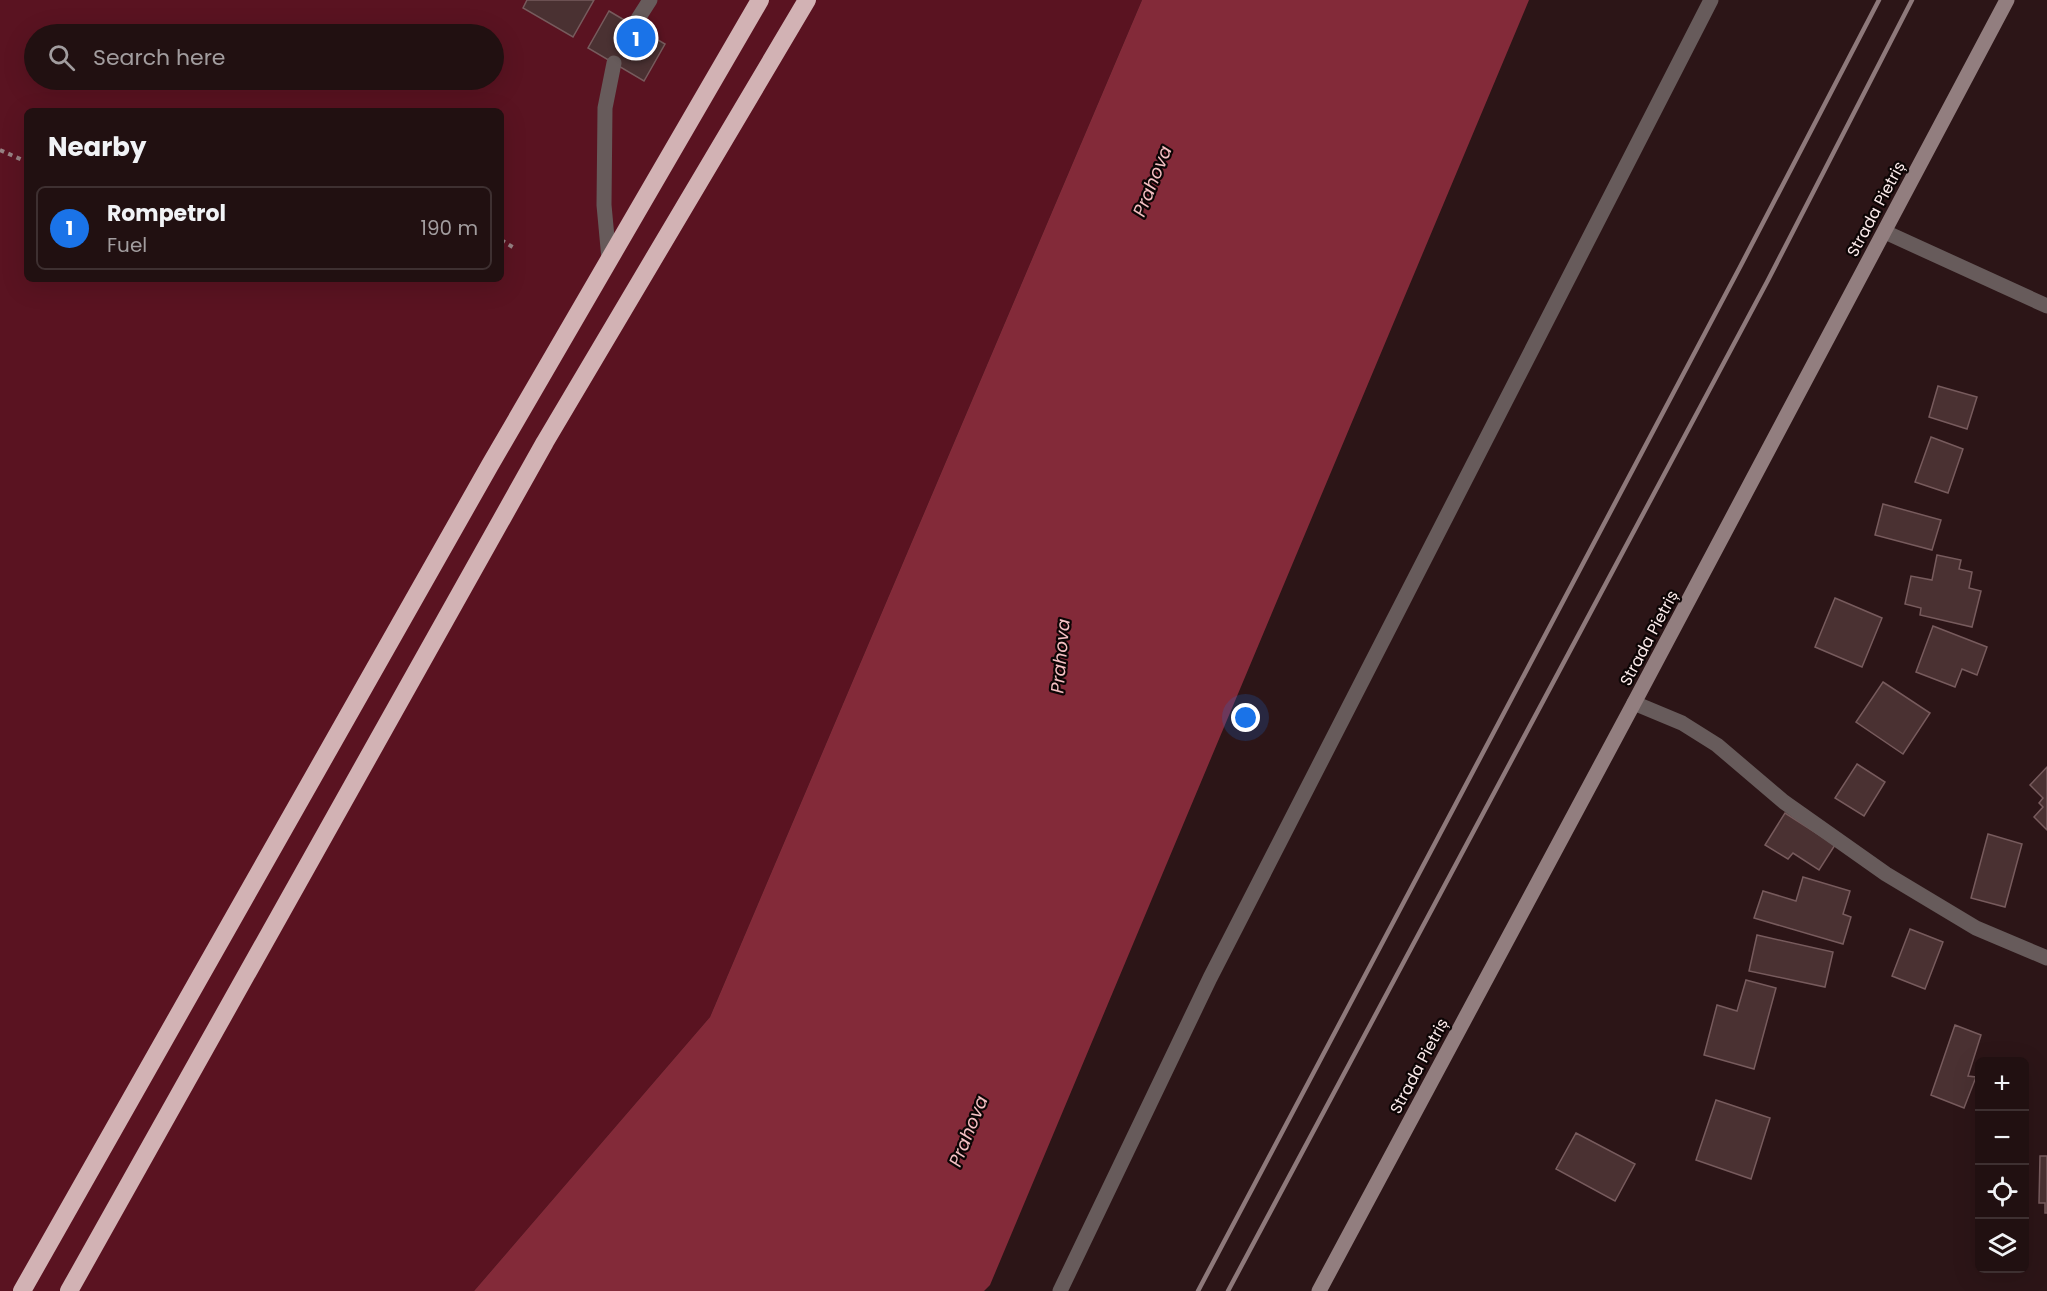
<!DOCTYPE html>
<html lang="en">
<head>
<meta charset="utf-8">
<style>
  body { margin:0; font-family:Poppins,sans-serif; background:#2d1e1f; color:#f1f3f6 }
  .controls { position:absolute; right:18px; bottom:18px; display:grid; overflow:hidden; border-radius:9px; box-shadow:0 6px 24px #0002 }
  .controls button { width:54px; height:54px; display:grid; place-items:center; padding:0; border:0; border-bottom:2px solid #3e3031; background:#211011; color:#f1f3f6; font:30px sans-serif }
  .you { position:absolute; left:1246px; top:718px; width:21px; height:21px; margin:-15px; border:4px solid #fff; border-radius:50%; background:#1a73e8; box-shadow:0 0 0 9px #1a73e833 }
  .badge { display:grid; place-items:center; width:39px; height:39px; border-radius:50%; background:#1a73e8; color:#fff; font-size:20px; font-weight:700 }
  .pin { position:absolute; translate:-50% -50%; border:3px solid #fff; box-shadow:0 2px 6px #0006 }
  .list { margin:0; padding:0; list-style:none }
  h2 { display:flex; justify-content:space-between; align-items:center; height:78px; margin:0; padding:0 24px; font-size:26px }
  h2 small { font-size:20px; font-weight:400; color:#a29d9f }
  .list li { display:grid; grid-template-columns:39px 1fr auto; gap:18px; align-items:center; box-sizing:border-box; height:84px; margin:0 12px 12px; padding:0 12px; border:2px solid #3e3031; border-radius:9px }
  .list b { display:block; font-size:22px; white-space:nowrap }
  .list p { margin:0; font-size:20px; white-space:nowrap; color:#a29d9f }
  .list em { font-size:20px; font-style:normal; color:#a29d9f }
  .icon { flex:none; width:33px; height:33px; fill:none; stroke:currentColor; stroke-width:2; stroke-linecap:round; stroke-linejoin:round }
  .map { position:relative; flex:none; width:2047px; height:1291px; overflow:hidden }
  .search { position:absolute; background:#211011; box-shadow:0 6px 24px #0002; left:24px; top:24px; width:480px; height:66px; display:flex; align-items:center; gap:15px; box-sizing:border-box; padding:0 21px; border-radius:33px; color:#a29d9f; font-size:22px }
  .panel { position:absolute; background:#211011; box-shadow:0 6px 24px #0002; left:24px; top:108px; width:480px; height:174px; border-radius:9px }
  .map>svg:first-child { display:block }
  .green { fill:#5a1321; fill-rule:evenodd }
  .water { fill:#832a39 }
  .building { fill:#4a3132; stroke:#775b5d; stroke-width:1.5 }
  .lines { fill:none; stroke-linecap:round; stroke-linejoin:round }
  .path { stroke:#968283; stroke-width:4; stroke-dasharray:4.5 4.5; stroke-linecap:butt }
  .lane { stroke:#675b5b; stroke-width:15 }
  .street { stroke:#675b5b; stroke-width:15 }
  .secondary { stroke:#927e7f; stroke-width:15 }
  .highway { stroke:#d2b2b4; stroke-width:18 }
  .rail { stroke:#8e797b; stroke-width:4.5 }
  .labels { text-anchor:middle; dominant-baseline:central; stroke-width:4.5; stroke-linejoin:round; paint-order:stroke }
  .street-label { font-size:16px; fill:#fdecec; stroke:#0d0505 }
  .water-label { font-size:18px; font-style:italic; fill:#f6c1c4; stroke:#0d0505 }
</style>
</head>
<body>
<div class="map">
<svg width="2047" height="1291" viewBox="0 0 2047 1291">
  <rect width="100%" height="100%" fill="#2c1517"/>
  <path class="green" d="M0,0H1142L710,1017L474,1291H0ZM34,34H494V80H34ZM27,111H501V279H27Z"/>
  <path class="water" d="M1142,0H1529L990,1285L984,1291H474L710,1017Z"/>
  <path class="building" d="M527,0H594L573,37L523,8Z
    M609,11L665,44L644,81L588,48Z
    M1938,386L1977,397L1967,429L1929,417Z
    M1931,437L1963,449L1948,493L1915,482Z
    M1883,504L1941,520L1932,550L1875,535Z
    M1937,555L1961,560L1959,569L1972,572L1969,588L1981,591L1972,627L1920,615L1921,608L1905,604L1911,576L1932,580Z
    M1835,598L1882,618L1862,667L1815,647Z
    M1933,626L1987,647L1977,675L1962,669L1955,687L1916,672Z
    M1883,682L1930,713L1903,754L1856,722Z
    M1857,764L1885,782L1864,816L1835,798Z
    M2047,767V830L2034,817L2043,807L2039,803L2043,798L2030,785Z
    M1785,813L1835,845L1819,870L1793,853L1788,859L1765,845Z
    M1988,834L2022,844L2005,907L1971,898Z
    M1803,877L1850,891L1843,914L1851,917L1843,944L1754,918L1763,891L1796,901Z
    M1910,929L1943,942L1925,989L1892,976Z
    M1757,935L1833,952L1825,987L1749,971Z
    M1746,980L1776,988L1754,1069L1704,1055L1717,1005L1737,1011Z
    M1955,1025L1981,1035L1968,1076L1976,1077L1964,1108L1931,1095Z
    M1716,1100L1770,1118L1751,1179L1696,1160Z
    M1576,1133L1635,1164L1615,1201L1556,1169Z
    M2040,1156H2047V1213H2045V1203H2039Z"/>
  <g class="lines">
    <path class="path" d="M0,150L27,162
      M501,240L516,249"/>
    <path class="lane" d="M634,25L650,0
      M609,259L604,205L605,108L614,63"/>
    <path class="street" d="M1885,232L2047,306
      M1634,703L1682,723L1717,745L1784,802L1886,874L1976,928L2047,958
      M1060,1291L1210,978L1711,0"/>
    <path class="secondary" d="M1319,1291L1634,703L2007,0"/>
    <path class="highway" d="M22,1291L490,465L760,0
      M69,1291L545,442L807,0"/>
    <path class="rail" d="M1198,1291L1740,267L1879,0
      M1228,1291L1767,282L1912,0"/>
  </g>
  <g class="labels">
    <g class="street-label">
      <text transform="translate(1876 209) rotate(-62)">Strada Pietriș</text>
      <text transform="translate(1649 638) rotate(-62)">Strada Pietriș</text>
      <text transform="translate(1419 1066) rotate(-62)">Strada Pietriș</text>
    </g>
    <g class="water-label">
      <text transform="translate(1152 181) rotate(-68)">Prahova</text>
      <text transform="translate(1060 656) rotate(-85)">Prahova</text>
      <text transform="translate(968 1131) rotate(-68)">Prahova</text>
    </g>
  </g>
</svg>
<div class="controls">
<button>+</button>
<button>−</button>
<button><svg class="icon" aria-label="locate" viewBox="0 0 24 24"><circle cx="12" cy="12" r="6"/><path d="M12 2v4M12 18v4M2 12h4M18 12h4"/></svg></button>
<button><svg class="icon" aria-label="layers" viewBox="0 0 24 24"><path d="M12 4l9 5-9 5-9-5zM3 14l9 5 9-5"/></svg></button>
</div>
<div class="you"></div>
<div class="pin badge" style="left:636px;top:38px">1</div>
<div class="search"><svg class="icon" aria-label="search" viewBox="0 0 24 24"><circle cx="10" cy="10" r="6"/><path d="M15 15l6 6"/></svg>Search here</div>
<section class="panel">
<h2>Nearby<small></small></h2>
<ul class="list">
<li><span class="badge">1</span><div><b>Rompetrol</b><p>Fuel</p></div><em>190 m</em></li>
</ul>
</section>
</div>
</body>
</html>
